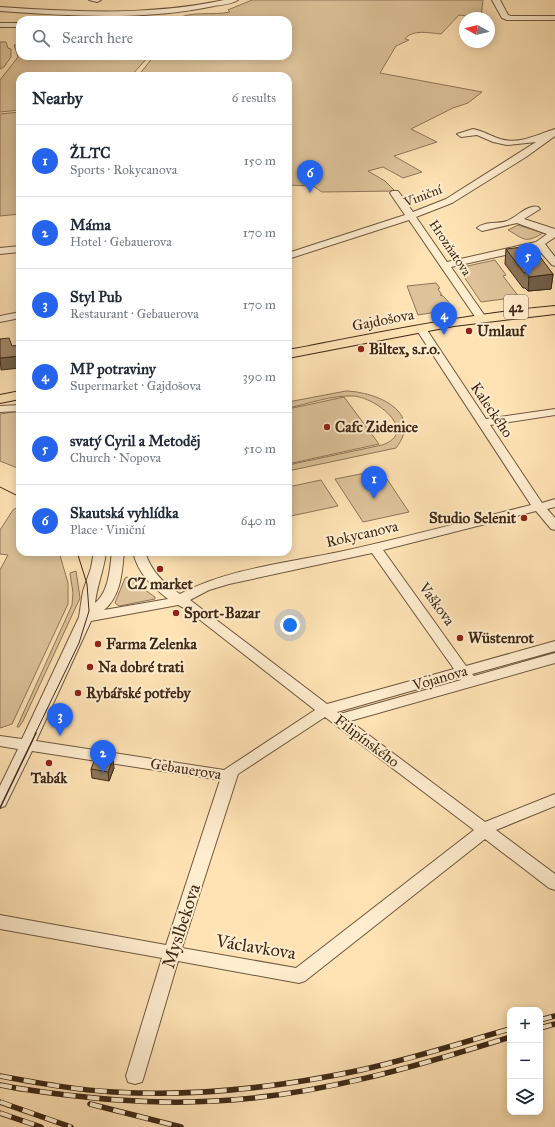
<!DOCTYPE html>
<html lang="en">
<head>
<meta charset="utf-8">
<style>
  body { margin:0; font-family:"IM FELL Great Primer",serif; background:#f2f2f3; color:#1f2937 }
  .controls { position:absolute; right:12px; bottom:12px; display:grid; overflow:hidden; border-radius:8px; box-shadow:0 2px 10px #0003 }
  .controls button { width:36px; height:36px; display:grid; place-items:center; padding:0; border:0; border-bottom:1px solid #e0e1e3; background:#fff; color:#1f2937; font:20px sans-serif }
  .compass { position:absolute; left:459px; top:12px; width:36px; height:36px; border-radius:50%; background:#fff; box-shadow:0 2px 10px #0003; rotate:278deg }
  .you { position:absolute; left:290px; top:625px; width:14px; height:14px; margin:-10px; border:3px solid #fff; border-radius:50%; background:#1a73e8; box-shadow:0 0 0 6px #1a73e833 }
  .badge { display:grid; place-items:center; width:26px; height:26px; border-radius:50%; background:#2563eb; color:#fff; font-size:13px; font-weight:700 }
  .pin { position:absolute; translate:-50% -33px; filter:drop-shadow(0 1px 2px #0008) }
  .pin::after { content:''; position:absolute; top:21px; width:14px; height:12px; background:inherit; clip-path:polygon(0 0,100% 0,50% 100%) }
  .list { margin:0; padding:0; list-style:none }
  h2 { display:flex; justify-content:space-between; align-items:center; height:52px; margin:0; padding:0 16px; font-size:17px }
  h2 small { font-size:13px; font-weight:400; color:#747a83 }
  .list li { display:grid; grid-template-columns:26px 1fr auto; gap:12px; align-items:center; box-sizing:border-box; height:72px; padding:0 16px; border-top:1px solid #e0e1e3 }
  .list b { display:block; font-size:15px; white-space:nowrap }
  .list p { margin:0; font-size:13px; white-space:nowrap; color:#747a83 }
  .list em { font-size:13px; font-style:normal; color:#747a83 }
  .icon { flex:none; width:22px; height:22px; fill:none; stroke:currentColor; stroke-width:2; stroke-linecap:round; stroke-linejoin:round }
  .map { position:relative; flex:none; width:555px; height:1127px; overflow:hidden }
  .search { position:absolute; background:#fff; box-shadow:0 2px 10px #0003; left:16px; top:16px; width:276px; height:44px; display:flex; align-items:center; gap:10px; box-sizing:border-box; padding:0 14px; border-radius:12px; color:#747a83; font-size:15px }
  .panel { position:absolute; background:#fff; box-shadow:0 2px 10px #0003; left:16px; top:72px; width:276px; height:484px; border-radius:12px }
  .map>svg:first-child { display:block }
  .green { fill:#dec39a; stroke:#8e7658 }
  .lines { fill:none; stroke-linecap:round; stroke-linejoin:round }
  .minor-casing { stroke:#6e573e; stroke-width:2 }
  .major-casing { stroke:#3e2816; stroke-width:2 }
  .minor { fill:#ffedcf; fill-rule:evenodd }
  .major { fill:#ffe3b5; fill-rule:evenodd }
  .tram-far1 { stroke:#3e2816; stroke-width:1 }
  .tram { stroke:#3e2816; stroke-width:1.5 }
  .rail-casing { stroke:#3e2816; stroke-width:5.5 }
  .rail { stroke:#ffedcf; stroke-width:4; stroke-dasharray:12; stroke-linecap:butt }
  .wall { fill:#8b765a; stroke:#3e2816 }
  .shaded-wall { fill:#71604a; stroke:#3e2816 }
  .building { fill:#a28969; stroke:#3e2816 }
  .poi-dot { fill:#8f2418; stroke:#ffedcf; stroke-width:1.5 }
  .labels { text-anchor:middle; dominant-baseline:central; stroke-width:4; stroke-linejoin:round; paint-order:stroke }
  .far-street-label { font-size:13px; fill:#3e2816; stroke:#ffedcf }
  .shield { fill:#ffedcf; stroke:#78634e; stroke-width:1 }
  .shield-label { font-size:14px; font-weight:bold; fill:#3e2816 }
  .street-label { font-size:15px; fill:#3e2816; stroke:#ffedcf }
  .poi-label { font-size:15px; font-weight:bold; fill:#3e2816; stroke:#ffedcf; text-anchor:start }
  .near-street-label { font-size:18px; fill:#3e2816; stroke:#ffedcf }
</style>
</head>
<body>
<div class="map">
<svg width="555" height="1127" viewBox="0 0 555 1127">
  <rect width="100%" height="100%" fill="#ffe3b5"/>
  <filter id="stains"><feTurbulence type="fractalNoise" baseFrequency=".005" numOctaves="4"/><feColorMatrix values="0 0 0 0 .2 0 0 0 0 .09 0 0 0 0 .02 0 0 0 .5 -.17"/></filter>
  <radialGradient id="worn" r=".72"><stop offset=".6" stop-color="#630" stop-opacity="0"/><stop offset="1" stop-color="#630" stop-opacity=".3"/></radialGradient>
  <path class="green" d="M252,0H483L481,18L459,15L441,34C430,33 412,29 405,39L409,40L396,46L380,73L482,92L468,103L453,108L411,129L437,142L394,156L422,172L403,178L383,167L368,171L385,181L395,191L322,192L313,186L288,185V76H138L154,56H288V20H175C190,10 213,16 230,12L228,10L230,9Z
    M0,42H6L8,48L11,49V57L4,67L0,69Z
    M14,45H20V56H149L131,76H20V110L0,112V80L18,57Z
    M20,112V214L0,216V114Z
    M518,225L543,233C525,244 524,239 508,230Z
    M495,260L506,275L503,276L519,297L481,302L458,268Z
    M436,283L440,288L438,289L442,295H440L443,296L455,309L418,315L407,286Z
    M346,391C377,392 424,412 396,448L288,471V465L382,445C420,432 376,397 353,396C332,395 308,404 288,408V402Z
    M344,397L379,444L288,464V409Z
    M20,411V469L0,461V414Z
    M381,470L409,512L363,522L335,479Z
    M321,480L338,506L291,516L288,511V487Z
    M16,508L20,511V552H59L68,583V604L12,724L0,728V570L8,555L0,554V530L13,510Z
    M76,571L80,598L23,721L19,727H17L72,605L73,593L70,573Z
    M127,577L155,597V599L119,606L115,603L125,578Z"/>
  <g class="lines">
    <defs>
      <path id="minor" d="M89,0H101L97,2Z
        M224,0H238C232,4 221,5 214,6C144,21 71,16 0,11V7C75,12 150,16 224,0Z
        M492,0H500L508,15L511,16H555V20H507L502,18Z
        M0,23H20V27H0Z
        M473,129C483,131 491,136 500,139C520,145 538,134 555,129V136L526,157L452,203L416,217L447,262L536,242L547,234L517,223L482,231L477,228C484,221 499,224 507,221C517,217 528,204 538,207L540,209L524,219L555,229V237L545,244L555,257V266L552,265L537,248L451,267L487,319L486,321H478L409,220L288,259V253L405,215L390,193L392,191H398L413,212L446,199L536,142L507,145L493,142L477,135L461,137L457,134Z
        M20,246V252L0,254V248Z
        M20,312V318L0,322V316Z
        M421,326L425,327L486,419L555,409V415L490,425L542,503L555,499V507L547,509L555,518V530L551,529L536,511L383,550L466,666L555,641V651L472,674L474,676L555,653V663L350,721L485,822L555,794V806L496,830L555,874V890L549,888L485,839L305,981L299,983L178,961L144,1076L142,1082L135,1084L128,1082L126,1076L162,958L0,929V915L166,945L220,780L32,751L5,806L0,808V786L18,749L0,746V736L22,739L79,617L83,591L91,568L94,552H106C104,570 97,585 95,603C109,592 110,568 112,552H124C122,572 121,596 104,610L168,599C151,586 138,573 133,552H145C151,571 163,583 180,594C228,569 286,563 339,552C403,538 467,521 531,505L416,329ZM372,553L454,669L327,704L190,600L209,590L229,584ZM178,605L186,609L315,710L224,770L36,741L91,621ZM460,677L461,680L340,714L337,712ZM325,717L474,830L296,968L182,948L238,774Z
        M20,405V411L0,412V406Z"/>
      <path id="major" d="M555,306V314L454,326L288,358V350C377,333 465,314 555,306Z
        M20,391V399L0,403V395Z"/>
    </defs>
    <use href="#minor" class="minor-casing"/>
    <use href="#major" class="major-casing"/>
    <use href="#minor" class="minor"/>
    <use href="#major" class="major"/>
    <path class="tram-far1" d="M0,487L20,497
      M35,734L79,643L89,611L87,584L77,552"/>
    <path class="tram" d="M0,808L36,733"/>
    <defs>
      <path id="rail" d="M540,1020L555,1016
        M540,1028L555,1024
        M0,1076C38,1083 76,1090 114,1092C196,1097 281,1087 361,1070C411,1059 461,1043 510,1029
        M0,1085L21,1089
        M16,1088C82,1098 148,1105 215,1101C316,1096 414,1067 510,1037
        M0,1102L71,1127
        M90,1104L181,1127
        M0,1113L41,1127"/>
    </defs>
    <use href="#rail" class="rail-casing"/>
    <use href="#rail" class="rail"/>
  </g>
  <path class="wall" d="M506,249L553,274L551,289L528,291L525,288H523L505,264Z
    M114,768L109,781L92,778L91,769Z"/>
  <path class="shaded-wall" d="M553,274L551,289L528,291L529,277Z
    M20,356V368L1,370L0,358Z
    M113,759L114,768L109,781L108,772Z"/>
  <path class="building" d="M532,246L553,274L529,277L527,273H524L506,249Z
    M9,338L12,346L20,345V356L0,358V339Z
    M96,756L113,759L108,772L91,769Z"/>
  <g class="poi-dot">
    <circle cx="469" cy="331" r="4"/>
    <circle cx="361" cy="349" r="4"/>
    <circle cx="327" cy="427" r="4"/>
    <circle cx="524" cy="518" r="4"/>
    <circle cx="160" cy="569" r="4"/>
    <circle cx="176" cy="613" r="4"/>
    <circle cx="460" cy="638" r="4"/>
    <circle cx="98" cy="644" r="4"/>
    <circle cx="90" cy="667" r="4"/>
    <circle cx="78" cy="693" r="4"/>
    <circle cx="49" cy="763" r="4"/>
  </g>
  <g class="labels">
    <g class="far-street-label">
      <text transform="translate(423 196) rotate(-21)">Viniční</text>
      <text transform="translate(450 248) rotate(56)">Hrozňatova</text>
    </g>
    <rect class="shield" x="504" y="295" width="24" height="24" rx="3"/>
    <g class="shield-label">
      <text x="516" y="307">42</text>
    </g>
    <g class="street-label">
      <text transform="translate(383 320) rotate(-11)">Gajdošova</text>
      <text transform="translate(492 410) rotate(56)">Kaleckého</text>
      <text transform="translate(362 534) rotate(-13)">Rokycanova</text>
      <text transform="translate(437 604) rotate(54)">Vaškova</text>
      <text transform="translate(440 678) rotate(-16)">Vojanova</text>
      <text transform="translate(367 741) rotate(37)">Filipínského</text>
      <text transform="translate(186 769) rotate(9)">Gebauerova</text>
    </g>
    <g class="poi-label">
      <text x="477" y="331">Umlauf</text>
      <text x="369" y="349">Biltex, s.r.o.</text>
      <text x="335" y="427">Cafc Zidenice</text>
      <text x="516" y="518" text-anchor="end">Studio Selenit</text>
      <text x="160" y="584" text-anchor="middle">CZ market</text>
      <text x="184" y="613">Sport-Bazar</text>
      <text x="468" y="638">Wüstenrot</text>
      <text x="106" y="644">Farma Zelenka</text>
      <text x="98" y="667">Na dobré trati</text>
      <text x="86" y="693">Rybářské potřeby</text>
      <text x="49" y="778" text-anchor="middle">Tabák</text>
    </g>
    <g class="near-street-label">
      <text transform="translate(181 926) rotate(-72)">Myslbekova</text>
      <text transform="translate(256 947) rotate(9)">Václavkova</text>
    </g>
  </g>
  <rect width="100%" height="100%" filter="url(#stains)"/>
  <rect width="100%" height="100%" fill="url(#worn)"/>
</svg>
<div class="controls">
<button>+</button>
<button>−</button>
<button><svg class="icon" aria-label="layers" viewBox="0 0 24 24"><path d="M12 4l9 5-9 5-9-5zM3 14l9 5 9-5"/></svg></button>
</div>
<svg class="compass" viewBox="-18 -18 36 36"><path d="M0-13l5 13h-10z" fill="#e53935"/><path d="M0 13l5-13h-10z" fill="#747a83"/></svg>
<div class="you"></div>
<div class="pin badge" style="left:374px;top:499px">1</div>
<div class="pin badge" style="left:103px;top:773px">2</div>
<div class="pin badge" style="left:60px;top:736px">3</div>
<div class="pin badge" style="left:444px;top:335px">4</div>
<div class="pin badge" style="left:528px;top:276px">5</div>
<div class="pin badge" style="left:310px;top:193px">6</div>
<div class="search"><svg class="icon" aria-label="search" viewBox="0 0 24 24"><circle cx="10" cy="10" r="6"/><path d="M15 15l6 6"/></svg>Search here</div>
<section class="panel">
<h2>Nearby<small>6 results</small></h2>
<ul class="list">
<li><span class="badge">1</span><div><b>ŽLTC</b><p>Sports · Rokycanova</p></div><em>150 m</em></li>
<li><span class="badge">2</span><div><b>Máma</b><p>Hotel · Gebauerova</p></div><em>170 m</em></li>
<li><span class="badge">3</span><div><b>Styl Pub</b><p>Restaurant · Gebauerova</p></div><em>170 m</em></li>
<li><span class="badge">4</span><div><b>MP potraviny</b><p>Supermarket · Gajdošova</p></div><em>390 m</em></li>
<li><span class="badge">5</span><div><b>svatý Cyril a Metoděj</b><p>Church · Nopova</p></div><em>510 m</em></li>
<li><span class="badge">6</span><div><b>Skautská vyhlídka</b><p>Place · Viniční</p></div><em>640 m</em></li>
</ul>
</section>
</div>
</body>
</html>
